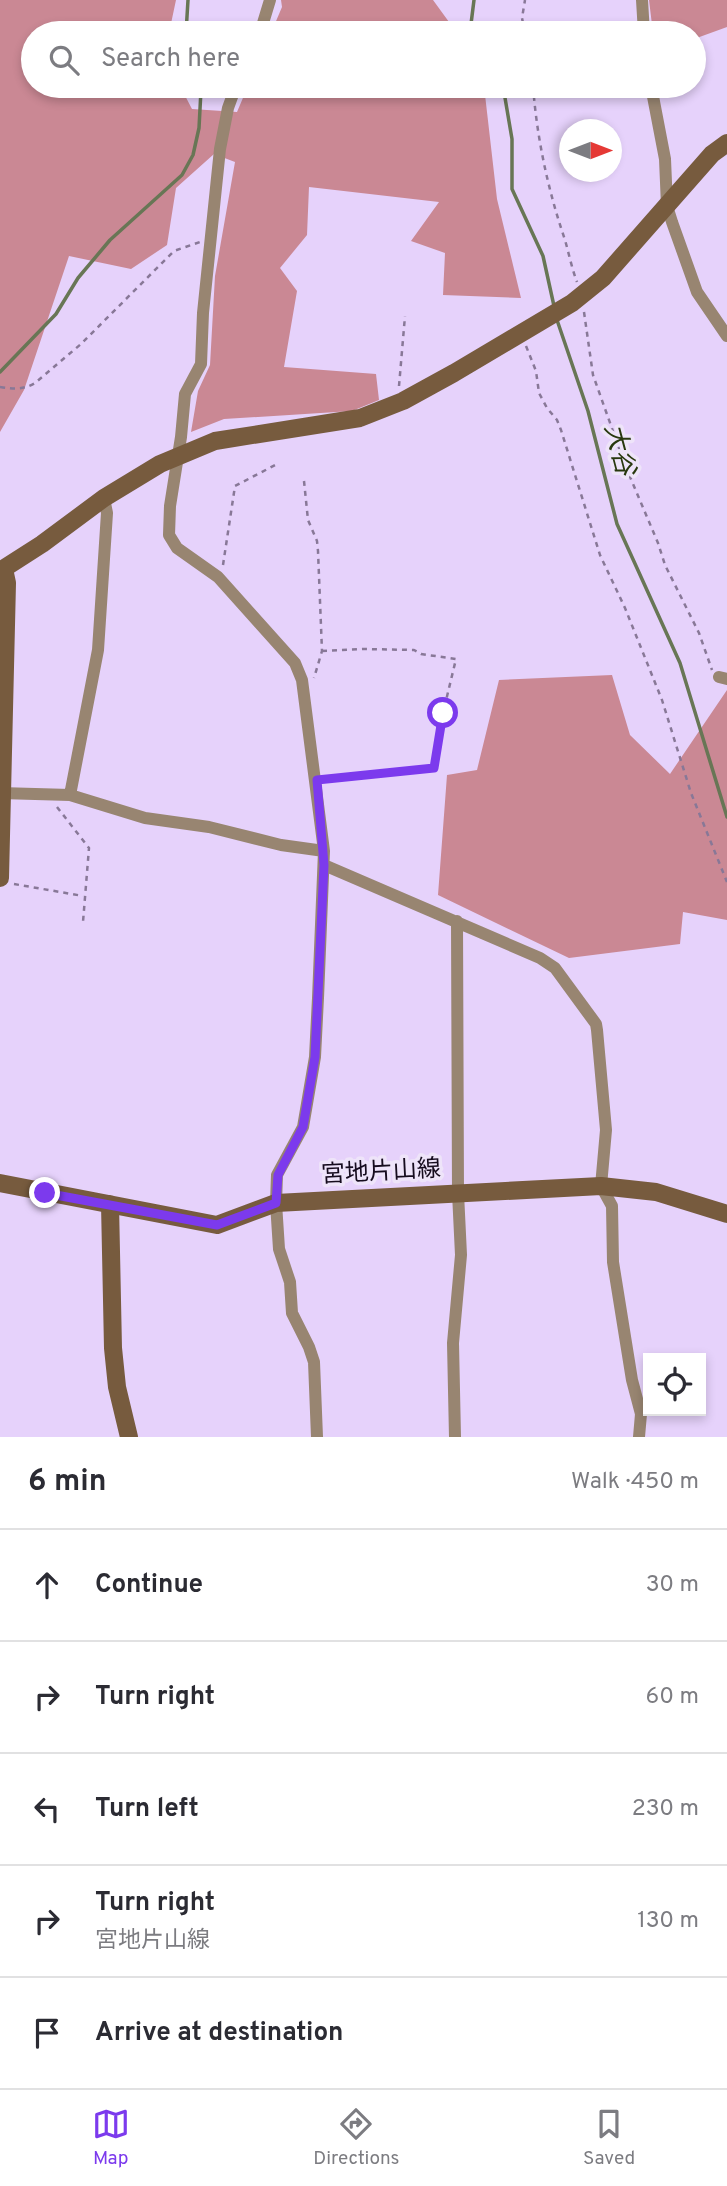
<!DOCTYPE html>
<html lang="en">
<head>
<meta charset="utf-8">
<style>
  body { margin:0; font-family:Overpass,"Noto Sans JP",sans-serif; background:#f7f7f7; color:#2b2b33 }
  .controls { position:absolute; right:21px; bottom:21px; display:grid; overflow:hidden; border-radius:0px; box-shadow:0 4px 10px #0003 }
  .controls button { width:63px; height:63px; display:grid; place-items:center; padding:0; border:0; border-bottom:2px solid #e1e1e2; background:#fff; color:#2b2b33; font:35px sans-serif }
  .compass { position:absolute; left:559px; top:119px; width:63px; height:63px; border-radius:50%; background:#fff; box-shadow:0 4px 10px #0003; rotate:90deg }
  .stop { position:absolute; width:21px; height:21px; margin:-16px; border:5px solid #7c3aed; border-radius:50%; background:#fff }
  .stop.end { background:#7c3aed; border-color:#fff; box-shadow:0 2px 7px #0008 }
  .list { margin:0; padding:0; list-style:none }
  h2 { display:flex; justify-content:space-between; align-items:center; height:91px; margin:0; padding:0 28px; font-size:30px }
  h2 small { font-size:23px; font-weight:400; color:#7c7c81 }
  .list li { display:grid; grid-template-columns:46px 1fr auto; gap:21px; align-items:center; box-sizing:border-box; height:112px; padding:0 28px; border-top:2px solid #e1e1e2 }
  .list b { display:block; font-size:26px; white-space:nowrap }
  .list p { margin:0; font-size:23px; white-space:nowrap; color:#7c7c81 }
  .list em { font-size:23px; font-style:normal; color:#7c7c81 }
  .icon { flex:none; width:38px; height:38px; fill:none; stroke:currentColor; stroke-width:2; stroke-linecap:round; stroke-linejoin:round }
  .map { position:relative; flex:none; width:727px; height:1437px; overflow:hidden }
  .search { position:absolute; background:#fff; box-shadow:0 4px 10px #0003; left:21px; right:21px; top:21px; height:77px; display:flex; align-items:center; gap:18px; box-sizing:border-box; padding:0 24px; border-radius:38px; color:#7c7c81; font-size:26px }
  .sheet { height:651px; background:#fff }
  nav { display:flex; justify-content:space-around; align-items:center; box-sizing:border-box; height:98px; border-top:2px solid #e1e1e2; background:#fff; font-size:19px; color:#7c7c81 }
  nav a { display:grid; justify-items:center; gap:4px }
  nav .on { color:#7c3aed }
  .map>svg:first-child { display:block }
  .forest { fill:#ca8894 }
  .lines { fill:none; stroke-linecap:round; stroke-linejoin:round }
  .stream { stroke:#687655; stroke-width:3.5 }
  .path { stroke:#887897; stroke-width:2.5; stroke-dasharray:5 5; stroke-linecap:butt }
  .street { stroke:#988571; stroke-width:12 }
  .secondary { stroke:#775b3e; stroke-width:18 }
  .route { stroke:#7c3aed; stroke-width:9 }
  .labels { text-anchor:middle; dominant-baseline:central; stroke-width:7; stroke-linejoin:round; paint-order:stroke }
  .street-label { font-size:24px; fill:#160c1e; stroke:#eee4f9 }
  .water-label { font-size:26px; font-style:italic; fill:#28380e; stroke:#eee4f9 }
</style>
</head>
<body>
<div class="map">
<svg width="727" height="1437" viewBox="0 0 727 1437">
  <rect width="100%" height="100%" fill="#e6d2fb"/>
  <path class="forest" d="M0,0H176L169,33H33V86H180L192,109L237,112L248,86H484L497,199L521,298L443,295L445,253L411,241L439,202L309,187L307,235L280,268L297,291L284,367L376,374L379,400L352,411L224,419L191,432L198,391L210,365L215,276L235,162L214,154L176,188L167,245L131,269L69,256L24,390L0,432Z
    M281,0H433L457,33H271L282,7Z
    M649,0H727V27L694,39V33H653Z
    M612,675L630,735L670,774L727,690V920L683,912L680,944L569,958L438,895L447,775L477,770L499,680Z"/>
  <g class="lines">
    <path class="stream" d="M474,0L471,24L481,33
      M186,33L188,0
      M503,86L512,139V189L543,256L554,306
      M557,320L588,411L617,524L680,663L727,817
      M0,372L56,314L78,278L110,240L182,175L193,155L199,128L201,90L198,86"/>
    <path class="path" d="M525,33L522,18L525,0
      M533,86C537,139 548,190 565,240C569,254 572,269 577,282
      M584,312L593,375L625,465L658,543L665,565L699,633L712,670
      M526,346L536,371L539,393L547,408L557,420L561,430L600,555L625,608L662,700L691,793L727,882
      M399,386L405,316
      M0,387C14,389 23,390 35,383L81,344L174,251L200,242
      M304,481L308,520L317,541L318,551L322,651L314,678
      M223,565L235,486L279,463
      M322,651L363,649L414,650L421,654L456,659L443,713L434,768L327,779
      M57,807L89,848L83,922
      M14,884L83,896"/>
    <path class="street" d="M642,0L644,33
      M260,33L270,0
      M236,86L228,108L220,149L203,313L201,364L185,394L181,437L170,506L169,535L177,548L218,577L295,663L302,680L324,851L318,998L315,1057L303,1127L277,1175L276,1203L279,1249L290,1282L292,1313L309,1347L314,1362L317,1437
      M651,86L665,159L667,206L672,222L697,292L727,336
      M719,677L727,679
      M0,793L70,795L98,650L107,513L104,498
      M70,795L145,818L209,827L281,845L324,851
      M324,865L540,958L555,968L596,1024L597,1030L606,1130L601,1186L612,1206L613,1262L632,1380L641,1414L639,1437
      M455,1437L453,1343L461,1255L458,1193L457,921"/>
    <path class="secondary" d="M0,571L42,544L104,498L160,464L215,441L360,418L403,401L454,373L572,303L603,278L712,154L727,143
      M0,878L7,583L4,569
      M0,1183L217,1225L276,1203L601,1186L656,1192L727,1214
      M110,1204L113,1348L117,1387L129,1437"/>
  </g>
  <g class="lines">
    <path class="route" d="M45,1193L217,1225L276,1203L278,1175L303,1127L315,1057L324,865L317,780L434,768L443,713"/>
  </g>
  <g class="labels">
    <g class="street-label">
      <text transform="translate(381 1173) rotate(-3)">宮地片山線</text>
    </g>
    <g class="water-label">
      <text transform="translate(618 450) rotate(75)">大谷</text>
    </g>
  </g>
</svg>
<div class="controls">
<button><svg class="icon" aria-label="locate" viewBox="0 0 24 24"><circle cx="12" cy="12" r="6"/><path d="M12 2v4M12 18v4M2 12h4M18 12h4"/></svg></button>
</div>
<svg class="compass" viewBox="-18 -18 36 36"><path d="M0-13l5 13h-10z" fill="#e53935"/><path d="M0 13l5-13h-10z" fill="#7c7c81"/></svg>
<div class="stop" style="left:443px;top:713px"></div>
<div class="stop end" style="left:45px;top:1193px"></div>
<div class="search"><svg class="icon" aria-label="search" viewBox="0 0 24 24"><circle cx="10" cy="10" r="6"/><path d="M15 15l6 6"/></svg>Search here</div>
</div>
<section class="sheet">
<h2>6 min<small>Walk · 450 m</small></h2>
<ul class="list">
<li><svg class="icon" aria-label="ahead" viewBox="0 0 24 24"><path d="M12 20V5M6 11l6-6 6 6"/></svg><div><b>Continue</b></div><em>30 m</em></li>
<li><svg class="icon" aria-label="right" viewBox="0 0 24 24"><path d="M7 20v-9h11M14 6l5 5-5 5"/></svg><div><b>Turn right</b></div><em>60 m</em></li>
<li><svg class="icon" aria-label="left" viewBox="0 0 24 24"><path d="M17 20v-9H6M10 6l-5 5 5 5"/></svg><div><b>Turn left</b></div><em>230 m</em></li>
<li><svg class="icon" aria-label="right" viewBox="0 0 24 24"><path d="M7 20v-9h11M14 6l5 5-5 5"/></svg><div><b>Turn right</b><p>宮地片山線</p></div><em>130 m</em></li>
<li><svg class="icon" aria-label="arrive" viewBox="0 0 24 24"><path d="M6 21V4h12l-3 4 3 4H6"/></svg><div><b>Arrive at destination</b></div></li>
</ul>
</section>
<nav>
<a class="on"><svg class="icon" aria-label="map" viewBox="0 0 24 24"><path d="M3 6l6-2 6 2 6-2v14l-6 2-6-2-6 2zM9 4v14M15 6v14"/></svg>Map</a>
<a><svg class="icon" aria-label="directions" viewBox="0 0 24 24"><path d="M12 3l9 9-9 9-9-9zM9 14v-3h6M13 9l2 2-2 2"/></svg>Directions</a>
<a><svg class="icon" aria-label="saved" viewBox="0 0 24 24"><path d="M7 4h10v16l-5-4-5 4z"/></svg>Saved</a>
</nav>
</body>
</html>
